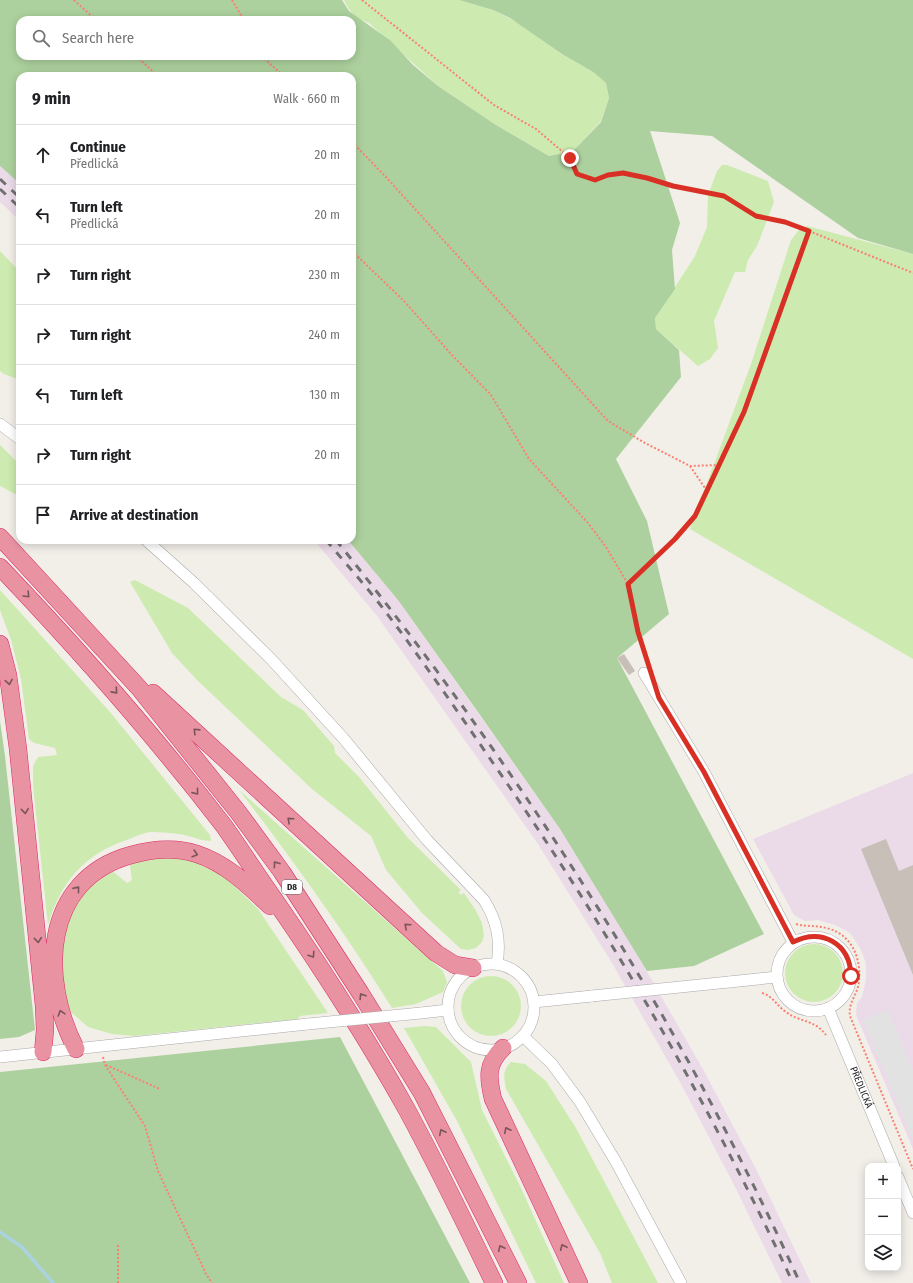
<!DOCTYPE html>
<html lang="en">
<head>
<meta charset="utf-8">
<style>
  body { margin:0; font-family:"Fira Sans Condensed",sans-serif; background:#f6f6f6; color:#202124 }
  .controls { position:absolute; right:12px; bottom:12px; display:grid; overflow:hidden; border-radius:8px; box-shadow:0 2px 10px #0003 }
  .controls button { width:36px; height:36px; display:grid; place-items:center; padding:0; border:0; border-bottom:1px solid #e0e0e0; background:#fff; color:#202124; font:20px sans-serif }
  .stop { position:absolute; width:12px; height:12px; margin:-9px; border:3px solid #d93025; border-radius:50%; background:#fff }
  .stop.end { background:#d93025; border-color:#fff; box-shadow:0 1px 4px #0008 }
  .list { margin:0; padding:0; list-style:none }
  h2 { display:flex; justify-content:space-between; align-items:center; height:52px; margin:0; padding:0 16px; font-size:17px }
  h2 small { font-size:13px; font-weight:400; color:#757577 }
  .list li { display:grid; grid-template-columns:26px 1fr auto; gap:12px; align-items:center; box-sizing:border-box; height:60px; padding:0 16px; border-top:1px solid #e0e0e0 }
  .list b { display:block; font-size:15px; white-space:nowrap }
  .list p { margin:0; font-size:13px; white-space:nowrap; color:#757577 }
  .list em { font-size:13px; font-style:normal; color:#757577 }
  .icon { flex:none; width:22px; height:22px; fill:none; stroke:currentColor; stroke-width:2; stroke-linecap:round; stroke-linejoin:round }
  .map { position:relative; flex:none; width:913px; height:1283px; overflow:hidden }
  .search { position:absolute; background:#fff; box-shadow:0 2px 10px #0003; left:16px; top:16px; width:340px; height:44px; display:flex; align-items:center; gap:10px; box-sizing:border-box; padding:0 14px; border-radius:12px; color:#757577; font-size:15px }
  .panel { position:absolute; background:#fff; box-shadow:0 2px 10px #0003; left:16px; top:72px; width:340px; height:472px; border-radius:12px }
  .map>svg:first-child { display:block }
  .industrial { fill:#ebdbe8 }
  .grass { fill:#cdebb0 }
  .forest { fill:#add19e; fill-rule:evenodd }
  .parking { fill:#e2e2e2 }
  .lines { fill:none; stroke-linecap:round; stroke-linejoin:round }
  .stream { stroke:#aad3df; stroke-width:3.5 }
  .building { fill:#c7bfb8 }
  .minor-casing { stroke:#a9a9a9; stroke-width:12 }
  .highway-casing { stroke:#dc2a67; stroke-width:18 }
  .path { stroke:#fa8072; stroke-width:2; stroke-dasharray:2 2; stroke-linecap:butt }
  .minor { stroke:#fff; stroke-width:11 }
  .highway { stroke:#e892a2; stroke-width:17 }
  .rail { stroke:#707070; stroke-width:3; stroke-dasharray:8 8; stroke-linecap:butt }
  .minor-bridge-casing { stroke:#a9a9a9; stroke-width:12; stroke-linecap:butt }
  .minor-bridge { stroke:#fff; stroke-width:11 }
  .oneway { stroke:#7b545c }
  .route { stroke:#d93025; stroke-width:5 }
  .labels { text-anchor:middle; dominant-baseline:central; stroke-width:3.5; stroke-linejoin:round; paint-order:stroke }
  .shield { fill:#fff; stroke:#646464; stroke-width:1 }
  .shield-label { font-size:9px; font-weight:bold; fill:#222 }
  .street-label { font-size:10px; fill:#222; stroke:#fff }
</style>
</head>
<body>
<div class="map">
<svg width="913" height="1283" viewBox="0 0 913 1283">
  <rect width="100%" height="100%" fill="#f2efe9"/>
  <path class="industrial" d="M0,166L20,184V221L0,202Z
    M314,540H348L398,600L560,829L634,949L704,1071L757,1171L811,1283H782L733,1183L681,1084L612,963L538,844L377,616Z
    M913,773V1149L856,1015L857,1003L862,997L866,980V963L860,948L850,933L835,925L818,920L805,921L794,915L753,839Z"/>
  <path class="grass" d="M344,0H459L493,10L518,23L562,54L593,72L606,83L609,98L601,121L573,151L549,156L496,125L438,86L369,23C357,19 349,12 344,0Z
    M722,165H727L768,181L774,202L757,246L748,260L745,272H735L714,321L718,348L710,359L698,366L656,329L655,318L695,256L707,227L708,195L717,171Z
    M807,226L913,254V659L690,529L751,364L791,240L799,230Z
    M0,251L20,272V380L4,374L0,371Z
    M0,445L20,465L19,496L0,486Z
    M135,580L188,608L281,697L303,710L334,746L335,753L359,777L408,838L461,890L459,892L460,895L464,893L475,909L482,923L484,936L482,942L476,948L468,950L461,949L422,913L386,870L371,836L312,789L197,680L172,653L130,582Z
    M0,590L110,712L210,835L211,841C202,841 193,837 184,835C174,833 160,832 150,832C143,833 134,837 127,840C84,854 61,882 48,925L33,786V766L38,757L57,755L55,748L34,743L29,739L21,679L11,640L0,610Z
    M239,790L443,971L447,982L443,992L416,1004L392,1008C345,933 293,860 239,790Z
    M170,855L198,861V864L224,876L258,909L328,1013L300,1016L298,1019L134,1036L112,1034L88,1027L72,1013L64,999L61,938L79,897L111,870L127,883L132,880L130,866L133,860Z
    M785 973a29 29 0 1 1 58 0a29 29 0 1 1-58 0Z
    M461 1006a30 30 0 1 1 60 0a30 30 0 1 1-60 0Z
    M425,1026L436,1027L471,1062L482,1110L521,1188L564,1283H536L457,1121L404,1028Z
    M511,1062L525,1064L546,1081L576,1128L658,1283H612L600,1253L506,1089C504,1077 502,1071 511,1062Z"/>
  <path class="forest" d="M0,0H342L349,11L391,41L413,65L438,86L496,125L549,156L573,151L601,122L609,98L606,83L593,72L562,54L510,18L493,10L459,0H913V254L858,238L712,136L650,131L680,223L672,250L675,289L655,318L656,329L679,350L681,377L616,459L647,521L669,614L617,658L764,934L694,966L647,971L560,829L480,715L398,600L348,540H352V76H20V184L0,166ZM20,20H352V56H20Z
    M0,721L5,756L35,1030L19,1037L0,1039Z
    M340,1037L470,1283H0V1072Z"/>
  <path class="parking" d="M888,1010L913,1070V1140L863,1020Z"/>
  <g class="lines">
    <path class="stream" d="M0,1232L22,1247L53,1283"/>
  </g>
  <path class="building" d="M624,654L635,671L629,675L617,658Z
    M886,839L899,871L913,865V975L861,849Z"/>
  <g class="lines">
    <defs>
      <g id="minor">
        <path d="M0,424L20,439"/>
        <path d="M146,540L194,583L271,659L344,739L427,840L484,900C497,921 501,940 497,964"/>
        <path d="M644,673L704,772L793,942"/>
        <circle cx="814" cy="974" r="37"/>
        <circle cx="491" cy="1007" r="43"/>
        <path d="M729,982L777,977"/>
        <path d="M534,1002L592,996"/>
        <path id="s1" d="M828,1008L894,1166"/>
        <path d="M421,1013L448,1010"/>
        <path d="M523,1036L552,1064L580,1102L616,1162L681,1283"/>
        <path d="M0,1057L308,1024"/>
        <path d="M898,1177L913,1213"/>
      </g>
      <path id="highway" d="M0,537L139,688L238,812L282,872L361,994L422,1093L518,1283
        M0,567C79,650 154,735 224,826C241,850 257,875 274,899C321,967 367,1038 407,1110C438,1167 466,1225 494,1283
        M0,644L8,675L18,749L44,1006L45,1030L43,1052
        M153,693L436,953L455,965L473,968
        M503,1048C486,1064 488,1078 493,1099L579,1283
        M76,1049C40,980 41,880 131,855C152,849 176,847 197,854C227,864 248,885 270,906"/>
    </defs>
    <use href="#minor" class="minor-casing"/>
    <use href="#highway" class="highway-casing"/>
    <path class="path" d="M74,0L96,20
      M232,0L244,20
      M362,0L494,105L536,129L570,158L577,174L595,180L608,175L623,173L647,178L673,187L724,196L756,216L785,223L809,231L743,412L695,516L675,539L628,584L638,632L648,664
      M136,56L158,76
      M261,56L284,76
      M352,142L385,176L608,421L645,443L690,466L720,465
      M809,231L913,273
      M352,251L405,302L451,354L491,395L529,459L588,523L606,547L628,584
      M690,466L707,491
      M796,924C806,927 816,925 826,928C854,934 863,963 858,987C855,997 848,1005 850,1016L913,1169
      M762,993C773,996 777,1006 786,1012C801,1023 814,1019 826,1035
      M103,1057L105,1065L145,1126L158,1171L206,1274L212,1283
      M106,1065L160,1089
      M118,1283V1243"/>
    <use href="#minor" class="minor"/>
    <use href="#highway" class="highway"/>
    <path class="rail" d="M0,179L20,198
      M0,189L20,208
      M326,540C346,564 367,587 385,611C423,661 458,712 493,763C607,927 708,1101 793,1283
      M336,540C519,768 679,1017 800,1283"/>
    <defs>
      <path id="minor-bridge" d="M592,996L729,982
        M308,1024L421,1013"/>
    </defs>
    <use href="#minor-bridge" class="minor-bridge-casing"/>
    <use href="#minor-bridge" class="minor-bridge"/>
  </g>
  <defs><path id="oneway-chevron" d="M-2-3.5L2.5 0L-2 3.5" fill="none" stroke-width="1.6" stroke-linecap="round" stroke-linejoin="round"/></defs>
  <g class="oneway">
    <use href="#oneway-chevron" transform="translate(27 595) rotate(46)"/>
    <use href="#oneway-chevron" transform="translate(9 682) rotate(80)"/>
    <use href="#oneway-chevron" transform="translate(115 691) rotate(48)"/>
    <use href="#oneway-chevron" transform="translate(196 731) rotate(-136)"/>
    <use href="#oneway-chevron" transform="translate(196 792) rotate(51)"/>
    <use href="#oneway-chevron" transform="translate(25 811) rotate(84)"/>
    <use href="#oneway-chevron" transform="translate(290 820) rotate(-138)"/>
    <use href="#oneway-chevron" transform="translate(195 854) rotate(16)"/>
    <use href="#oneway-chevron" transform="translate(276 864) rotate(-126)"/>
    <use href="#oneway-chevron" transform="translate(77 889) rotate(-51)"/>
    <use href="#oneway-chevron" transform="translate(407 926) rotate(-138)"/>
    <use href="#oneway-chevron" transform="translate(38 940) rotate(84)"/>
    <use href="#oneway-chevron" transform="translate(312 955) rotate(57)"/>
    <use href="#oneway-chevron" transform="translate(362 996) rotate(-122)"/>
    <use href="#oneway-chevron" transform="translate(61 1013) rotate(-107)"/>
    <use href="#oneway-chevron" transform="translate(507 1130) rotate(-116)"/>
    <use href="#oneway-chevron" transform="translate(442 1132) rotate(-117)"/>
    <use href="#oneway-chevron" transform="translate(563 1247) rotate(-115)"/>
    <use href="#oneway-chevron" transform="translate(501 1248) rotate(-116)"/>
  </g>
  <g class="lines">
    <path class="route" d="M570,158L577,174L595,180L608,175L623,173L647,178L673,186L724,196L756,216L785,222L809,231L744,412L695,516L675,539L628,584L638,632L659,698L704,772L793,942C822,928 850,943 851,976"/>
  </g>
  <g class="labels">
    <rect class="shield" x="282" y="880" width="20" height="14" rx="3"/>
    <g class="shield-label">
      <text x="292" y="887">D8</text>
    </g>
    <g class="street-label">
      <text stroke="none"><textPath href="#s1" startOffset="86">PŘEDLICKÁ</textPath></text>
    </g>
  </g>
</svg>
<div class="controls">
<button>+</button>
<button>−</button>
<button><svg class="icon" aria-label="layers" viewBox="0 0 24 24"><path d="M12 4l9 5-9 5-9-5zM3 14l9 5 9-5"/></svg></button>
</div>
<div class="stop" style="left:851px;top:976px"></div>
<div class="stop end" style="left:570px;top:158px"></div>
<div class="search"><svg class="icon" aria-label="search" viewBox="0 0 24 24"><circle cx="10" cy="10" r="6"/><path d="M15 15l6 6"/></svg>Search here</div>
<section class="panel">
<h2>9 min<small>Walk · 660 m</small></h2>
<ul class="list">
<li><svg class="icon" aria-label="ahead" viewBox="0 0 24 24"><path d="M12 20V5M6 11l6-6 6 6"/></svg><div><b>Continue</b><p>Předlická</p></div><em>20 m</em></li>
<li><svg class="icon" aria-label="left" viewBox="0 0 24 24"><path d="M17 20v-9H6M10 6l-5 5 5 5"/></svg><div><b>Turn left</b><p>Předlická</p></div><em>20 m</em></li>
<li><svg class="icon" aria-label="right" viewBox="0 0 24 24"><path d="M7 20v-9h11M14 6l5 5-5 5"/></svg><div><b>Turn right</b></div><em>230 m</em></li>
<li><svg class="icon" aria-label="right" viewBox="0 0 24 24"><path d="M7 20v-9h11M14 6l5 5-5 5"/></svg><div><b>Turn right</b></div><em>240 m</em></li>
<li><svg class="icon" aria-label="left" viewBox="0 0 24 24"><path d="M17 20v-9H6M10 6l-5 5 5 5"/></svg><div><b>Turn left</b></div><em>130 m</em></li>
<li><svg class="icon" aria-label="right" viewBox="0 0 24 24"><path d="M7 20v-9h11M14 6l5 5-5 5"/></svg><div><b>Turn right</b></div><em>20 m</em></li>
<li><svg class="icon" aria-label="arrive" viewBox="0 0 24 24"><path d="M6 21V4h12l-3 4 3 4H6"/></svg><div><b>Arrive at destination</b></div></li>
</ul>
</section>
</div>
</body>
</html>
